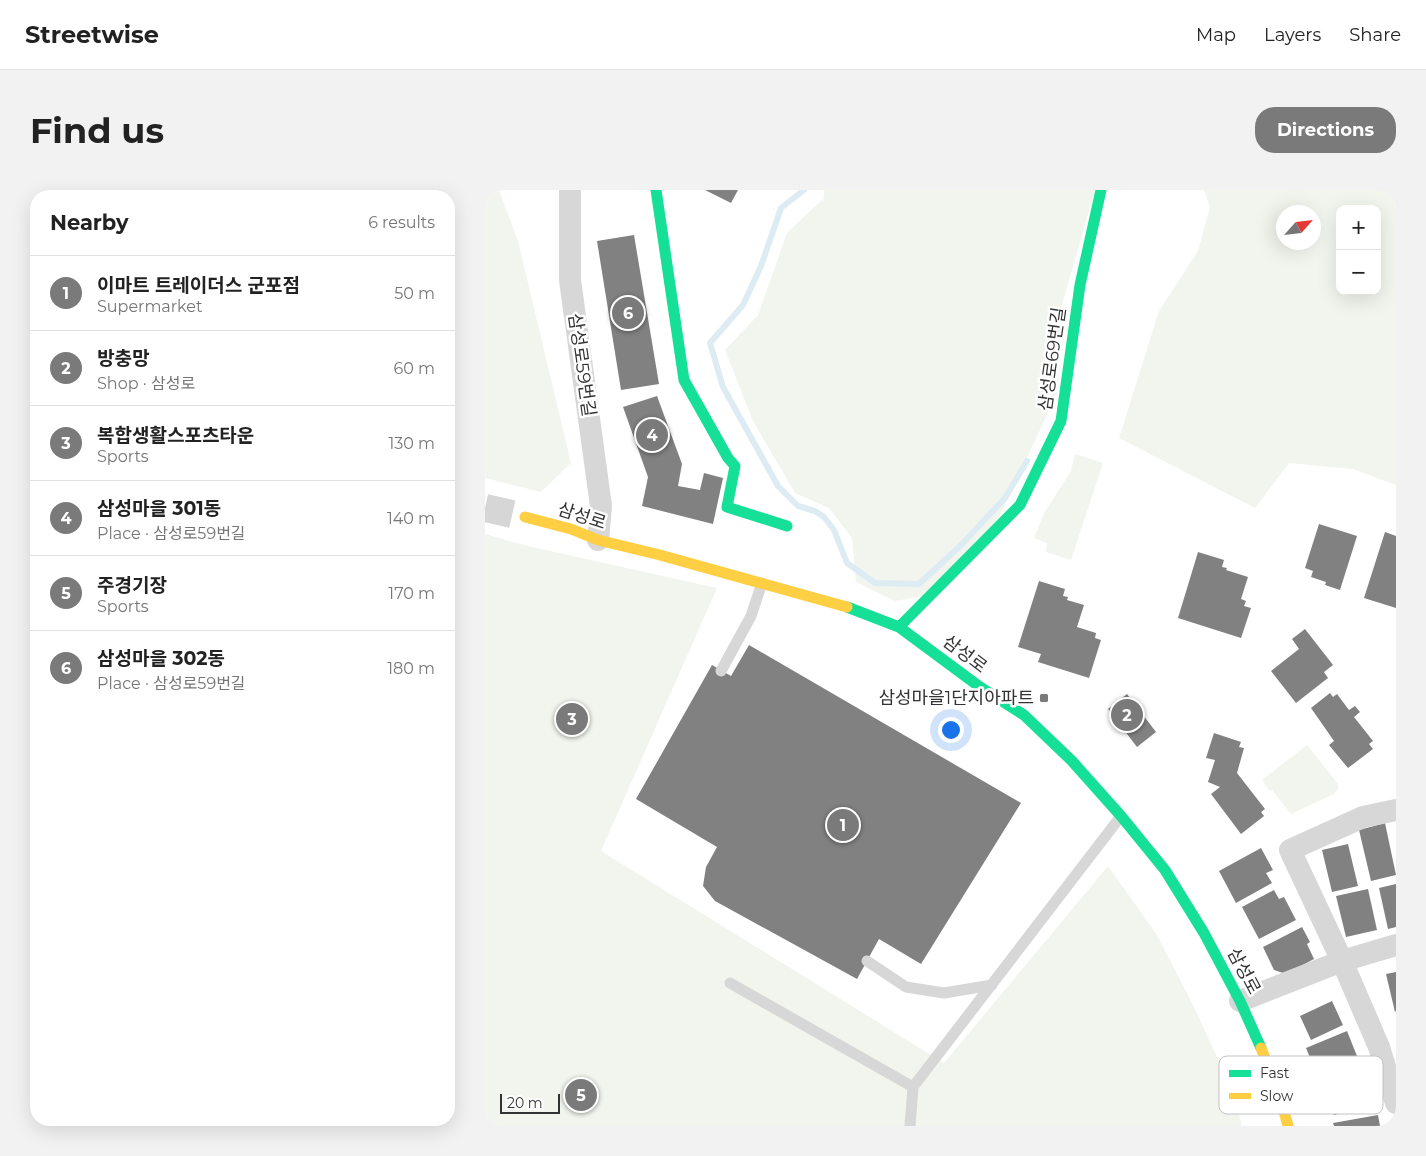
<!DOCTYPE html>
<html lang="en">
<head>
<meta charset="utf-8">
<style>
  body { margin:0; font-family:Montserrat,"Noto Sans KR",sans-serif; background:#f2f2f2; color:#222 }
  .controls { position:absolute; right:15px; top:15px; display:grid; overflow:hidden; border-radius:10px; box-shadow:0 5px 20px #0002 }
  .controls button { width:45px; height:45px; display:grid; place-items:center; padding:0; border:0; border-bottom:1px solid #e0e0e0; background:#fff; color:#222; font:25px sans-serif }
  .compass { position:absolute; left:791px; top:15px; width:45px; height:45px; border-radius:50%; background:#fff; box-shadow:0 5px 20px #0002; rotate:63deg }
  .scale { position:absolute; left:15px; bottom:12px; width:60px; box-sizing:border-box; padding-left:5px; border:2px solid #333; border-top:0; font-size:14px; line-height:18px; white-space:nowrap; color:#333; -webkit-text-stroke:4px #fff; paint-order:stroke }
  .you { position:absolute; left:465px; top:539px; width:18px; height:18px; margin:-12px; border:4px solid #fff; border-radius:50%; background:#1a73e8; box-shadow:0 0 0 8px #1a73e833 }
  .badge { display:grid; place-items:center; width:32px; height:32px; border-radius:50%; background:#7a7a7a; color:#fff; font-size:16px; font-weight:700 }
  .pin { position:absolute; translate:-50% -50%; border:2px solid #fff; box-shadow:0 1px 5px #0006 }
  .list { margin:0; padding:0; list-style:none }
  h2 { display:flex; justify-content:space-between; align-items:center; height:65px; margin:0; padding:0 20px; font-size:21px }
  h2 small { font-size:16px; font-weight:400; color:#767676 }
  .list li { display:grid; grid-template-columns:32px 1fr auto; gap:15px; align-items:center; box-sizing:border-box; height:75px; padding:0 20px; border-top:1px solid #e0e0e0 }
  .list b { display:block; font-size:19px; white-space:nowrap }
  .list p { margin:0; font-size:16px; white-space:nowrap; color:#767676 }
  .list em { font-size:16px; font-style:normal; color:#767676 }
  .map { position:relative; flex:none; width:911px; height:936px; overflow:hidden; border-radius:20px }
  header { display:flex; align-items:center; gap:30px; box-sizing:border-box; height:70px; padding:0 25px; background:#fff; border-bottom:1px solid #e0e0e0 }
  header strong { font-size:24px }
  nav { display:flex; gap:28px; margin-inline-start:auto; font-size:18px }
  .intro { display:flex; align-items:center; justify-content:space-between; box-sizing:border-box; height:120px; padding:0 30px }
  h1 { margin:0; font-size:35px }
  .button { padding:12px 22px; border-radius:20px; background:#7a7a7a; color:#fff; font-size:18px; font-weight:700 }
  main { display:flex; gap:30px; padding:0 30px }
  aside { flex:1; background:#fff; border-radius:20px; box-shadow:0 5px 20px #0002 }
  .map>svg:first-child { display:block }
  .green { fill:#f1f5ed; fill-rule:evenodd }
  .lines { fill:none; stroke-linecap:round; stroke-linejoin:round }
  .stream { stroke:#ddebf3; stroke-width:6 }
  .building { fill:#818181 }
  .secondary-tunnel { stroke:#d6d6d6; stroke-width:28; stroke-dasharray:28 14; stroke-linecap:butt }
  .lane { stroke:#d7d7d7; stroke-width:11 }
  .street { stroke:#d7d7d7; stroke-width:22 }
  .fast { stroke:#16e098; stroke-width:11 }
  .slow { stroke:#ffcf43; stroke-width:11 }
  .poi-dot { fill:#7a7a7a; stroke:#fff; stroke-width:2 }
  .labels { text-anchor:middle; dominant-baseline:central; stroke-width:5; stroke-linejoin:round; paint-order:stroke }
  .street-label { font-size:18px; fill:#333; stroke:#fff }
  .poi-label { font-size:18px; fill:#333; stroke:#fff; text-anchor:end }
  .key { fill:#fff; stroke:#c2c2c2; stroke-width:1 }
  .key-label { font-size:14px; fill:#333 }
</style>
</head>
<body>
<header>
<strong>Streetwise</strong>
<nav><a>Map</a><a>Layers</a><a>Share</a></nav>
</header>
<div class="intro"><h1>Find us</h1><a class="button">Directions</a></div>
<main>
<aside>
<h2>Nearby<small>6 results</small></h2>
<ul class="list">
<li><span class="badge">1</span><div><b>이마트 트레이더스 군포점</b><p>Supermarket</p></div><em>50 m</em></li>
<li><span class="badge">2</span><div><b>방충망</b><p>Shop · 삼성로</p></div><em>60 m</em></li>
<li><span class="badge">3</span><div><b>복합생활스포츠타운</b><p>Sports</p></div><em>130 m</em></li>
<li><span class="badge">4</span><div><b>삼성마을 301동</b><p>Place · 삼성로59번길</p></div><em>140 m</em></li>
<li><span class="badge">5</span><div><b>주경기장</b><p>Sports</p></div><em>170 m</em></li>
<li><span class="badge">6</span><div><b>삼성마을 302동</b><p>Place · 삼성로59번길</p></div><em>180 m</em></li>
</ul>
</aside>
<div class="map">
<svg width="911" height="936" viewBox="0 0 911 936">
  <rect width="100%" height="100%" fill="#fff"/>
  <path class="green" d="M0,0H14L33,51L86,273L56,302L0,288Z
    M339,0H610L577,115L572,204L513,329L438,406L410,411L371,392L367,348L344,318L310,303L268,231L240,160L273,125L302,43L339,8Z
    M719,0H911V295L868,279L804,273L770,318L634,248L674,121L713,61L725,17ZM855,19H892V101H855ZM798,22H828V52H798Z
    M590,264L618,273L586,370L561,362L562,353L549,348L559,323L586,281Z
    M0,344L43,356L232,398L116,661L459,873L623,676L672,745L709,817L749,904L757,936H0Z
    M822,555L853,594V599L849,604L806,624L787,600L785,601L777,590Z"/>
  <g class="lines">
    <path class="stream" d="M319,0L296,18L276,76L258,115L225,153L238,197L293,296L313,316L330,321L339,327L349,340L362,373L390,393L434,394L476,355L520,308L542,271"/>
  </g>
  <path class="building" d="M220,0H253L246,13Z
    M149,45L174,194L136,200L112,51Z
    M172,206L197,274L193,296L215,300L219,283L238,288L228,334L157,316L163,287L138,217Z
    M834,334L872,346L855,400L840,395L841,392L826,387L828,381L820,378Z
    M900,342L911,346V418L879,408Z
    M713,362L739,370L737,377L742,378L741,380L763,387L756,409L761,411L759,416L766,418L756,448L693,428Z
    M554,391L580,399L578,406L583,407L582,410L599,415L592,437L611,443L610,448L616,450L604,488L553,472L556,464L533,457Z
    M820,439L848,475L839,482L843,488L811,513L786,481L814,459L807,449Z
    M264,455L536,613L436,774L394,749L372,789L230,711L218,696L221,677L232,657L151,609L227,475L246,486Z
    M845,503L848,507L852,504L864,520L870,516L875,522L869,527L888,551L884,554L888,559L863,578L844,555L849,551L826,518Z
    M642,504L671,542L652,557L623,519Z
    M729,543L756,552L754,557L759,558L752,583L780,619L776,622L779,626L756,644L726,604L735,597L723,592L730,570L721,568Z
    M900,633L911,685L886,691L874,640Z
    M863,654L873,696L847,702L837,660Z
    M776,658L788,680L781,683L787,693L751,713L734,681Z
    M911,694V737L903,739L894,698Z
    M883,699L892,740L861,747L851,706Z
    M789,700L794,709L799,707L811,730L774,749L757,717Z
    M817,737L825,752L822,754L829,769L801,784L789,780L778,757Z
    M911,782V821L910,822L901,784Z
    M847,811L858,835L826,850L815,826Z
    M862,841L874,871L833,887L821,858Z
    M882,879L891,915L849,925L840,889Z
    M893,925L895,936H849L848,933Z"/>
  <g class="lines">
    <path class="secondary-tunnel" d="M0,318L40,327"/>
    <path class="lane" d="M236,481L266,426L277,393
      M382,771L421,797L459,803L507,795
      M245,793L428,897
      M425,936L428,897L636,626"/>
    <path class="street" d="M85,0V90L116,316L113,350
      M911,620L878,627L805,660L857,771L894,857L911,913
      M755,811L857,771L911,755"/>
    <path class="fast" d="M171,0L199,190L243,268L250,276L242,317L302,336
      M362,417L414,437L495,497L539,525L587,571L636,626L680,680L719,743L755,811L776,858
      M414,437L535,315L576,231L595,95L616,0"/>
    <path class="slow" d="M40,327L86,339L113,350L175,365L362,417
      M776,858L794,903L803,936"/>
  </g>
  <rect class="poi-dot" x="554" y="503" width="10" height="10" rx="2.5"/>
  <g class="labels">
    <g class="street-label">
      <text transform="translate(567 169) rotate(-82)">삼성로69번길</text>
      <text transform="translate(97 175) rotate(82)">삼성로59번길</text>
      <text transform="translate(97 326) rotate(18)">삼성로</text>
      <text transform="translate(480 464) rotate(37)">삼성로</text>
      <text transform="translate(759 781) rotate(62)">삼성로</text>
    </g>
    <g class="poi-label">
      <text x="549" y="508">삼성마을1단지아파트</text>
    </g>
  </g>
  <rect x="734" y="866" width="164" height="58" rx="8" class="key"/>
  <rect x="744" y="880" width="22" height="7" fill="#16e098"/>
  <rect x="744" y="903" width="22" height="6" fill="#ffcf43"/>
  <g class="key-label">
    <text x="775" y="888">Fast</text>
    <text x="775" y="911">Slow</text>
  </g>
</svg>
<div class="controls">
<button>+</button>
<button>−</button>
</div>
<svg class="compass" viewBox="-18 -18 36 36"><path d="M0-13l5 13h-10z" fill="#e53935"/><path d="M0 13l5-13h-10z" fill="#767676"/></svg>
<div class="scale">20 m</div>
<div class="you"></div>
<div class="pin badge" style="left:358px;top:635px">1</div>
<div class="pin badge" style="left:642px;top:525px">2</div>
<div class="pin badge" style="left:87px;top:529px">3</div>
<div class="pin badge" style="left:167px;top:245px">4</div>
<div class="pin badge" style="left:96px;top:905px">5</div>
<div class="pin badge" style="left:143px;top:123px">6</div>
</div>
</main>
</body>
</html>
